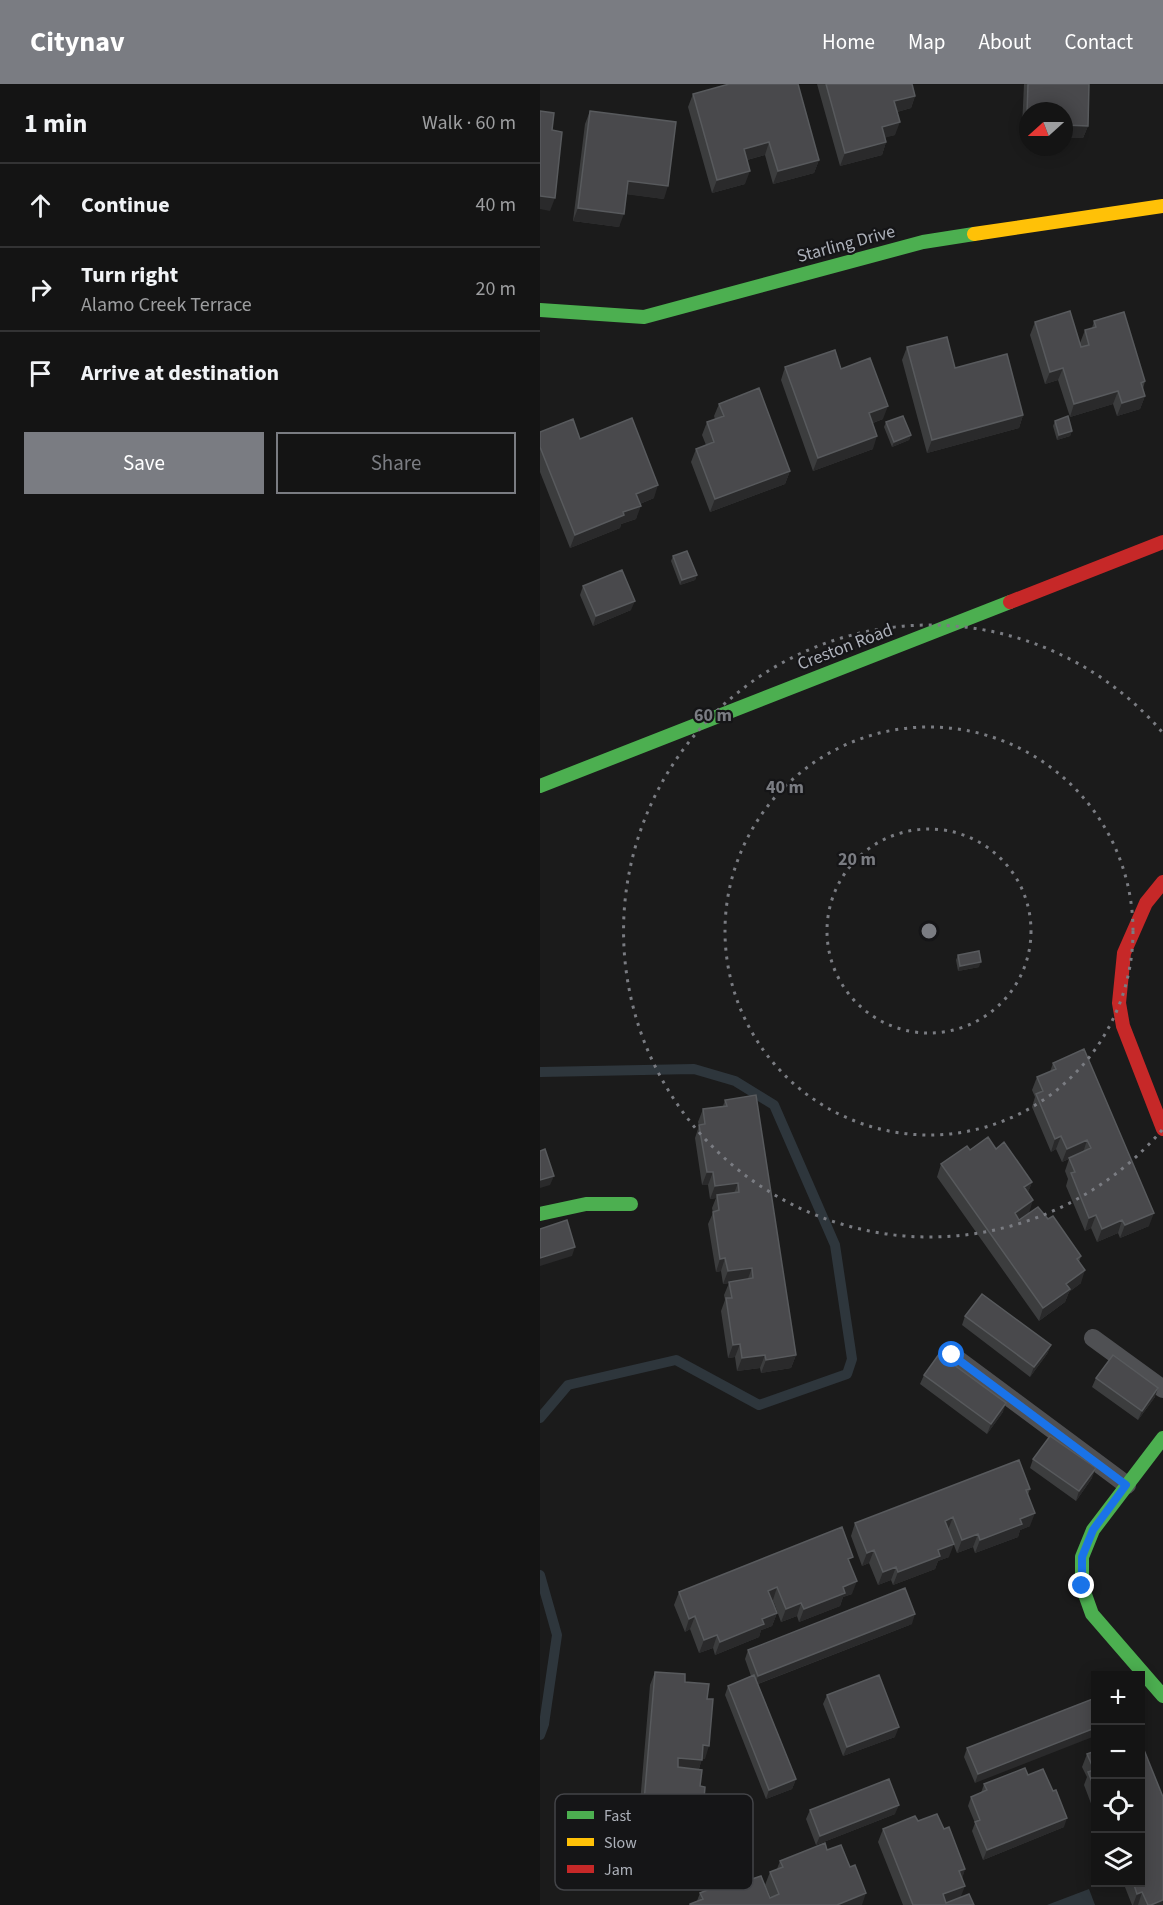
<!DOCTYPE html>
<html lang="en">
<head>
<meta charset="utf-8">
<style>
  body { margin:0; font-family:"Source Sans 3",sans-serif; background:#212122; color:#f1f3f6 }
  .controls { position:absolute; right:18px; bottom:18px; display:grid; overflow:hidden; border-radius:0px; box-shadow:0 3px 15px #0003 }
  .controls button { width:54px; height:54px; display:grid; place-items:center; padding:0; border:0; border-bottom:2px solid #333334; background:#141414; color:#f1f3f6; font:30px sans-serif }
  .compass { position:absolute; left:479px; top:18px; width:54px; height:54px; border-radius:50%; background:#141414; box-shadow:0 3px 15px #0003; rotate:249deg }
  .stop { position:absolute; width:18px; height:18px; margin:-14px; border:4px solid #1a73e8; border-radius:50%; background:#fff }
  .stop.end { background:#1a73e8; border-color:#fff; box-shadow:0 2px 6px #0008 }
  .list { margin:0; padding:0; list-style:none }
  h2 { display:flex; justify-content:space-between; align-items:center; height:78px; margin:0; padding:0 24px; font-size:26px }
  h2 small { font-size:20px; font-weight:400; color:#9d9ea0 }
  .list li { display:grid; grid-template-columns:39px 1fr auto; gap:18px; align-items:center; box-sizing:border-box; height:84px; padding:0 24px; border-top:2px solid #333334 }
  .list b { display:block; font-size:22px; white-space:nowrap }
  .list p { margin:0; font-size:20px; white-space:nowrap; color:#9d9ea0 }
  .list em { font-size:20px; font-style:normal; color:#9d9ea0 }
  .actions { display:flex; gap:12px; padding:18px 24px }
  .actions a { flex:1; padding:14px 0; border:2px solid #7a7c82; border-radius:0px; text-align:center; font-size:21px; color:#7a7c82 }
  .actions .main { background:#7a7c82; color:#fff }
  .icon { flex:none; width:33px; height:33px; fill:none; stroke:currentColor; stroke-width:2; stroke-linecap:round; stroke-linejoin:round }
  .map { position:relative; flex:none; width:623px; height:1821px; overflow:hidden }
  header { display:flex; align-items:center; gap:36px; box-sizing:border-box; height:84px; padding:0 30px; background:#7a7c82; color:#fff }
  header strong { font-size:28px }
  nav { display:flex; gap:33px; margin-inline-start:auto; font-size:21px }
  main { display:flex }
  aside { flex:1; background:#141414 }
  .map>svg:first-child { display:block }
  .water { fill:#2e363c }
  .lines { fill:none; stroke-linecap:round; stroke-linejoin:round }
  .stream { stroke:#2e363c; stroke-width:10 }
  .lane { stroke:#4f5053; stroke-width:18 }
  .fast { stroke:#4caf50; stroke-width:14 }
  .slow { stroke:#ffc107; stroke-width:14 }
  .jam { stroke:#c62828; stroke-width:14 }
  .wall { fill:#3c3d3e }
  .shaded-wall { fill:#2a2a2b }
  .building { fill:#49494c; stroke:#585a5d; stroke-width:1.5 }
  .route { stroke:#1a73e8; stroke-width:8 }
  .ring { fill:none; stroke:#7a7c82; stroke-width:3; stroke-dasharray:3 6 }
  .labels { text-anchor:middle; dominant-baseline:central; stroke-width:4.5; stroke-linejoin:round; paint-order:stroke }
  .street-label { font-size:18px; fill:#adb1ba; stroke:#151517 }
  .key { fill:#151517; stroke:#434448; stroke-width:1.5 }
  .key-label { font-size:16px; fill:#adb1ba }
  .centre { fill:#7a7c82; stroke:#151517; stroke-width:3 }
  .ring-label { font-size:18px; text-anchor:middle; font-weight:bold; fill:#7a7c82; stroke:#151517; stroke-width:4.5; stroke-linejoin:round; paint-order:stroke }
</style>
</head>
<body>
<header>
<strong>Citynav</strong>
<nav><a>Home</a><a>Map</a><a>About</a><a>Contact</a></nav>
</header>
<main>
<aside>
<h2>1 min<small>Walk · 60 m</small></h2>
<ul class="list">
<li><svg class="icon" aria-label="ahead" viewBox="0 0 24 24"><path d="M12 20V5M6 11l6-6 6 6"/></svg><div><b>Continue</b></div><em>40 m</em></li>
<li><svg class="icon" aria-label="right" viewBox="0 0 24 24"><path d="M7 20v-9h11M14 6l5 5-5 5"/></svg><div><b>Turn right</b><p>Alamo Creek Terrace</p></div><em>20 m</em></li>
<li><svg class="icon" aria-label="arrive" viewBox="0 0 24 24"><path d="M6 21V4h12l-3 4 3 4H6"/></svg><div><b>Arrive at destination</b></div></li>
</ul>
<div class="actions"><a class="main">Save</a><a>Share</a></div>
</aside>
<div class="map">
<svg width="623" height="1821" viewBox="0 0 623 1821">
  <rect width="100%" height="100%" fill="#1b1b1b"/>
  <path class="water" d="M549,1805L555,1821H507Z"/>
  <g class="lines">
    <path class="stream" d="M0,988L154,985L195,997L234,1021L295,1161L312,1275L307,1290L219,1321L136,1276L28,1301L0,1334
      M0,1491L17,1551L4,1640L0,1651"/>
    <path class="lane" d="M553,1254L623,1305
      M412,1271L587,1401"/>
    <path class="fast" d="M0,226L104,233L383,158L434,150
      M0,702L470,518
      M0,1130L46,1120H91
      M623,1354L553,1446L542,1473V1502L552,1530L623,1612"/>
    <path class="slow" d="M434,150L623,122"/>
    <path class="jam" d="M470,518L623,458
      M623,798L606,819L584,869L579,919L583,942L623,1045"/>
  </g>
  <path class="wall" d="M277,0H372L375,12L371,24L357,28L355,51L345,53L346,58L342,71L300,82Z
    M484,0H549L548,42L543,54H524V27H488V43H482Z
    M153,10L279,76L274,89L233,100L225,71L207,76L205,100L172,109L148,23Z
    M50,27L124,115L87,110L79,143L33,137L45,40Z
    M554,237L605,297L603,305L605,312L600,325L577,332L573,320L530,333L518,296L505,300L490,251L495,238L540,259L545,246L552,244Z
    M367,263L415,284L483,331L479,344L387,369L362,276Z
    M245,283L301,285L343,335L333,339V365L273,387L241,296Z
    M179,320L250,387L245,400L170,428L151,378L156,365L166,361L162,351L167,338L175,335L174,332Z
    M515,337L532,347L530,352L517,356L513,342Z
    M346,338L371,351L369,356L352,363L344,343Z
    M0,348L114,414L100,420L96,435L81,440L80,444L30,464L0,388Z
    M133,472L157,491L155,496L140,501L131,477Z
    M43,502L91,526L53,542L40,511Z
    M418,871L439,883L418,887L416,876Z
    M513,979L609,1142L580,1154L578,1149L557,1158L551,1144L545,1147L526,1102L528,1095L525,1087L529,1075L522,1078L516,1065L511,1068L492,1023L495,1013L492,1006L497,993L510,988Z
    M185,1016L256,1271L251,1284L221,1289L220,1284L197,1287L195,1273L188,1274L181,1227L185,1216L184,1211L189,1199L183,1200L181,1187L176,1188L168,1140L173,1129L172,1124L176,1114L170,1115L168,1101H162L155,1054L159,1042L158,1038L163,1025L183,1022Z
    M456,1065L492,1098L488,1108L489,1129L479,1136L508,1135L541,1172L539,1178L541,1199L529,1208L525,1218L499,1237L397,1093L401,1080L430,1066Z
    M425,1232L511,1261L507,1270L490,1293L422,1241Z
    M384,1291L463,1328L447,1350L380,1300Z
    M556,1294L615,1313L598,1336L552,1303Z
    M493,1375L552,1394L536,1417L490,1384Z
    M490,1405L488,1411L490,1442L480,1446L478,1453L435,1469L433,1463L417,1469L408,1446L409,1473L398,1477L395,1485L353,1501L351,1496L338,1501L329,1479L322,1482L311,1452L315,1439Z
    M310,1480L312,1510L303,1513L300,1522L259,1538L257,1532L241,1538L233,1516L237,1529L232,1542L221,1546L219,1553L175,1571L173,1564L159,1569L150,1545L145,1548L134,1521L139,1508Z
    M372,1540L218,1600L256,1695L252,1705L226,1715L185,1611L188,1602L211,1592L205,1575L208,1566Z
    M115,1588L145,1598L167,1615L165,1675L162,1674L159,1685L156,1762H154L150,1776L128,1774L125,1781L95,1778L110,1601Z
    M287,1611L355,1653L303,1672L283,1620Z
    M555,1614L435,1699L424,1673L427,1664Z
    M555,1667V1730L544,1701L547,1693L542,1683L547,1670Z
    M488,1691L524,1743L443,1776L432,1747L435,1739L428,1722L431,1713L441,1709L444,1700Z
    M270,1726L355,1730L276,1761L266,1735Z
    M378,1737L404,1745L425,1785L422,1794L420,1814L434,1821H363L338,1758L343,1745Z
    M287,1766L322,1821H150V1820L157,1817L160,1809L206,1797L230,1814H231L225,1801L230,1788L237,1785L240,1777Z
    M583,1798H600L623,1821H592Z"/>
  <path class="shaded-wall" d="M375,12L371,24L349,30L354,17Z
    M487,30H488V43H482Z
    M360,38L355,51L337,56L342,43Z
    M524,41L548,42L543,54H524Z
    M229,58L225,71L199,78L204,65Z
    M346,58L342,71L300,82L305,69Z
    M279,76L274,89L233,100L238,87Z
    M210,87L205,100L172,109L177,96Z
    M88,97L128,102L124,115L84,110Z
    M0,112L15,114L10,127L0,125Z
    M38,124L84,130L79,143L33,137Z
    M523,284L518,296L505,300L510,288Z
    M578,307L573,320L530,333L534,320Z
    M605,312L600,325L577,332L582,319Z
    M348,322L343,335L324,342L329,329Z
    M483,331L479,344L387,369L392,356Z
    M532,347L530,352L517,356L519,351Z
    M371,351L369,356L352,363L354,358Z
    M337,352L333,365L273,387L278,374Z
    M250,387L245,400L170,428L175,415Z
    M118,401L114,414L92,423L96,410Z
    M101,422L96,435L81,440L80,444L30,464L35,451L83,428Z
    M157,491L155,496L140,501L142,496Z
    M95,517L91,526L53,542L56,532Z
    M441,878L439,883L418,887L420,882Z
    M521,1052L516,1065L511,1068L515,1055Z
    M547,1056L543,1069L522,1078L527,1065Z
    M167,1088H173L168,1101H162Z
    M14,1092L10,1101L0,1104V1096Z
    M492,1098L487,1111L484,1103Z
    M198,1099L193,1112L177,1111L176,1114L170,1115L175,1102Z
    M493,1116L489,1129L470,1142L475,1129Z
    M614,1129L609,1142L580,1154L585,1141Z
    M556,1131L551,1144L545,1147L549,1134Z
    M582,1136L578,1149L557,1158L562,1145Z
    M35,1163L32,1172L0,1182V1174Z
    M185,1174L181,1187L176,1188L180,1175Z
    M212,1184L207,1197L189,1198V1199L183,1200L188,1187Z
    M545,1186L541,1199L529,1208L525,1218L499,1237L503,1224L526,1200Z
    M200,1260L195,1273L188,1274L193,1261Z
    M511,1261L507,1270L490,1293L494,1283Z
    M225,1271L220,1284L197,1287L202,1274Z
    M256,1271L251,1284L221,1289L226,1276Z
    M618,1304L615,1313L598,1336L602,1327Z
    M466,1319L463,1328L447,1350L451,1340Z
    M556,1384L552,1394L536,1417L539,1407Z
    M495,1429L490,1442L480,1446L478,1453L435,1469L440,1456L480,1435Z
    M413,1433L408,1446L405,1437Z
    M438,1450L433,1463L417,1469L422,1456Z
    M414,1460L409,1473L398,1477L395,1485L353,1501L358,1488L398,1466Z
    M334,1466L329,1479L322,1482L327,1469Z
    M356,1483L351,1496L338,1501L343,1488Z
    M317,1497L312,1510L303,1513L300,1522L259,1538L264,1525L303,1503Z
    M237,1503L233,1516L224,1520L228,1507Z
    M261,1519L257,1532L241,1538L246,1525Z
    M237,1529L232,1542L221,1546L219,1553L175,1571L180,1558L222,1535Z
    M375,1530L372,1540L215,1601L218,1592Z
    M155,1532L150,1545L145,1548L149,1535Z
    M177,1551L173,1564L159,1569L164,1556Z
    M359,1643L355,1653L303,1672L307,1663Z
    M555,1644V1652L435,1699L438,1690Z
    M163,1661L169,1662L165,1675L158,1674Z
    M138,1674L162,1676L157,1689L134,1687Z
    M256,1695L252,1705L226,1715L229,1706Z
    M359,1721L355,1730L276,1761L280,1752Z
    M527,1734L524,1743L443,1776L447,1766Z
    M155,1748L161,1749L156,1762L151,1761Z
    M131,1761L154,1763L150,1776L128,1774L125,1781L95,1778L100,1765Z
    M425,1785L421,1798L419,1787Z
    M425,1802L420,1815L404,1821L403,1810Z
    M602,1808L598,1821H593L597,1810Z
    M326,1809L322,1821H297Z
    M623,1816V1821H611Z"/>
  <path class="building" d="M189,0H258L279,76L238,87L229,58L204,65L210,87L177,96L153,10Z
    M286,0H372L375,12L354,17L360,38L342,43L346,58L305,69Z
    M488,0H549L548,42L524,41V27H488V30H487Z
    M0,27L14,29L12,46L22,48L15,114L0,112Z
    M50,27L136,38L128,102L88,97L84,130L38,124Z
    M530,227L541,263L549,261L545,246L556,243L554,237L584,228L605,297L601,299L605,312L582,319L578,307L534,320L523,284L510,288L495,238Z
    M407,253L415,284L467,270L483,331L392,356L367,263Z
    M295,266L301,285L330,274L348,322L329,329L337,352L278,374L245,283Z
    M219,304L250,387L175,415L156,365L174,358L167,338L184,332L179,320Z
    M363,332L371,351L354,358L346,338Z
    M528,332L532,347L519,351L515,337Z
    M92,334L118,401L96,410L101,422L83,428L84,431L35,451L0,363V348L33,335L40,355Z
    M147,467L157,491L142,496L133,472Z
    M82,486L95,517L56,532L43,502Z
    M439,867L441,878L420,882L418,871Z
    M544,965L614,1129L585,1141L582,1136L562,1145L556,1131L549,1134L531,1089L535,1088L529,1074L551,1064L547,1056L527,1065L521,1052L515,1055L496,1010L503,1007L497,993L516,985L513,979Z
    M216,1011L256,1271L226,1276L225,1271L202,1274L200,1260L193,1261L186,1214H192L189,1198L213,1194L212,1184L188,1187L185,1174L180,1175L173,1128L179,1126L177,1111L199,1108L198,1099L175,1102L173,1088H167L159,1041L165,1040L163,1025L187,1022L185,1016Z
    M448,1053L456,1065L464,1058L492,1098L484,1103L493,1116L475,1129L479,1136L498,1123L508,1135L513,1132L541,1172L537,1175L545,1186L526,1200L530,1205L503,1224L401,1080L427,1062L430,1066Z
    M5,1065L14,1092L0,1096V1067Z
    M27,1136L35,1163L0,1174V1145Z
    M442,1210L511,1261L494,1283L425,1232Z
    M399,1270L466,1319L451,1340L384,1291Z
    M573,1271L618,1304L602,1327L556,1294Z
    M510,1352L556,1384L539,1407L493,1375Z
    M479,1376L490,1405L486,1406L495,1429L480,1435L482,1440L440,1456L438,1450L422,1456L413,1433L405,1437L414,1460L398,1466L400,1472L358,1488L356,1483L343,1488L334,1466L327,1469L315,1439Z
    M302,1443L313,1473L308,1475L317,1497L303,1503L305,1509L264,1525L261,1519L246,1525L237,1503L228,1507L237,1529L222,1535L224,1540L180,1558L177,1551L164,1556L155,1532L149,1535L139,1508Z
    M365,1504L375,1530L218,1592L208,1566Z
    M115,1588L145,1590V1598L169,1600L167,1615H173L169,1662L163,1661L162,1676L138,1674V1683L162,1686L160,1702L165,1703L161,1749L155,1748L154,1763L131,1761L130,1768L100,1765Z
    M214,1591L256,1695L229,1706L188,1602Z
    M339,1591L359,1643L307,1663L287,1611Z
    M555,1614V1644L438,1690L427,1664Z
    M600,1656L623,1713V1816L611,1821H608L602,1808L597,1810L593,1798H600Z
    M555,1667V1705L548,1688L554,1686L547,1670Z
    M485,1684L488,1691L503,1685L513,1707L516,1706L527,1734L447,1766L435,1738L440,1736L431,1713L447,1706L444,1700Z
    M349,1695L359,1721L280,1752L270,1726Z
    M397,1730L404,1745L409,1743L425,1785L419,1787L425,1802L403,1810L406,1819L429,1810L434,1821H373L343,1745L375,1732L378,1737Z
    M285,1759L287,1766L301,1761L310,1783L315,1781L326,1809L297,1821H150V1820L163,1815L160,1809L204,1791L206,1797L221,1792L230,1814L239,1810L230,1788L243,1783L240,1777Z"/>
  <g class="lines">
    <path class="route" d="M412,1271L586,1401L553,1446L542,1473V1502"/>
  </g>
  <g class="ring">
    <circle cx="389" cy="847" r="102"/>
    <circle cx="389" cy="847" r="204"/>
    <path d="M622 1046A306 306 0 1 1 622 648"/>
  </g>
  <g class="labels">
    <g class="street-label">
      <text transform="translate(306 160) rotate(-15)">Starling Drive</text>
      <text transform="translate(305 563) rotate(-21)">Creston Road</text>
    </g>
  </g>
  <rect x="15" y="1710" width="198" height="96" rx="9" class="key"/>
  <rect x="27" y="1727" width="27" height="8" fill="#4caf50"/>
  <rect x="27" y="1754" width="27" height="8" fill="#ffc107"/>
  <rect x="27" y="1781" width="27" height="8" fill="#c62828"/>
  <g class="key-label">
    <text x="64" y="1737">Fast</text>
    <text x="64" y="1764">Slow</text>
    <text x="64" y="1791">Jam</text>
  </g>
  <circle cx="389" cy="847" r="9" class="centre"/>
  <g class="ring-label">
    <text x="173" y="637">60 m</text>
    <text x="245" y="709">40 m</text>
    <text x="317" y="781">20 m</text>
  </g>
</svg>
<div class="controls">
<button>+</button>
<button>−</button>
<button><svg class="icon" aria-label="locate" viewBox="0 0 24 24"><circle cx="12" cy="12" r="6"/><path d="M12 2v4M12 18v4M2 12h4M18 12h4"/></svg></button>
<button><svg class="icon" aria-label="layers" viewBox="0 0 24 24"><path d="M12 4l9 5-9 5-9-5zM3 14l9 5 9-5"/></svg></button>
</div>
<svg class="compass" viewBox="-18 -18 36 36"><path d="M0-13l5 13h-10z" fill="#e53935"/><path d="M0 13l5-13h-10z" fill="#9d9ea0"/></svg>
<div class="stop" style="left:412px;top:1271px"></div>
<div class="stop end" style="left:542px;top:1502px"></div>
</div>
</main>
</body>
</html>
